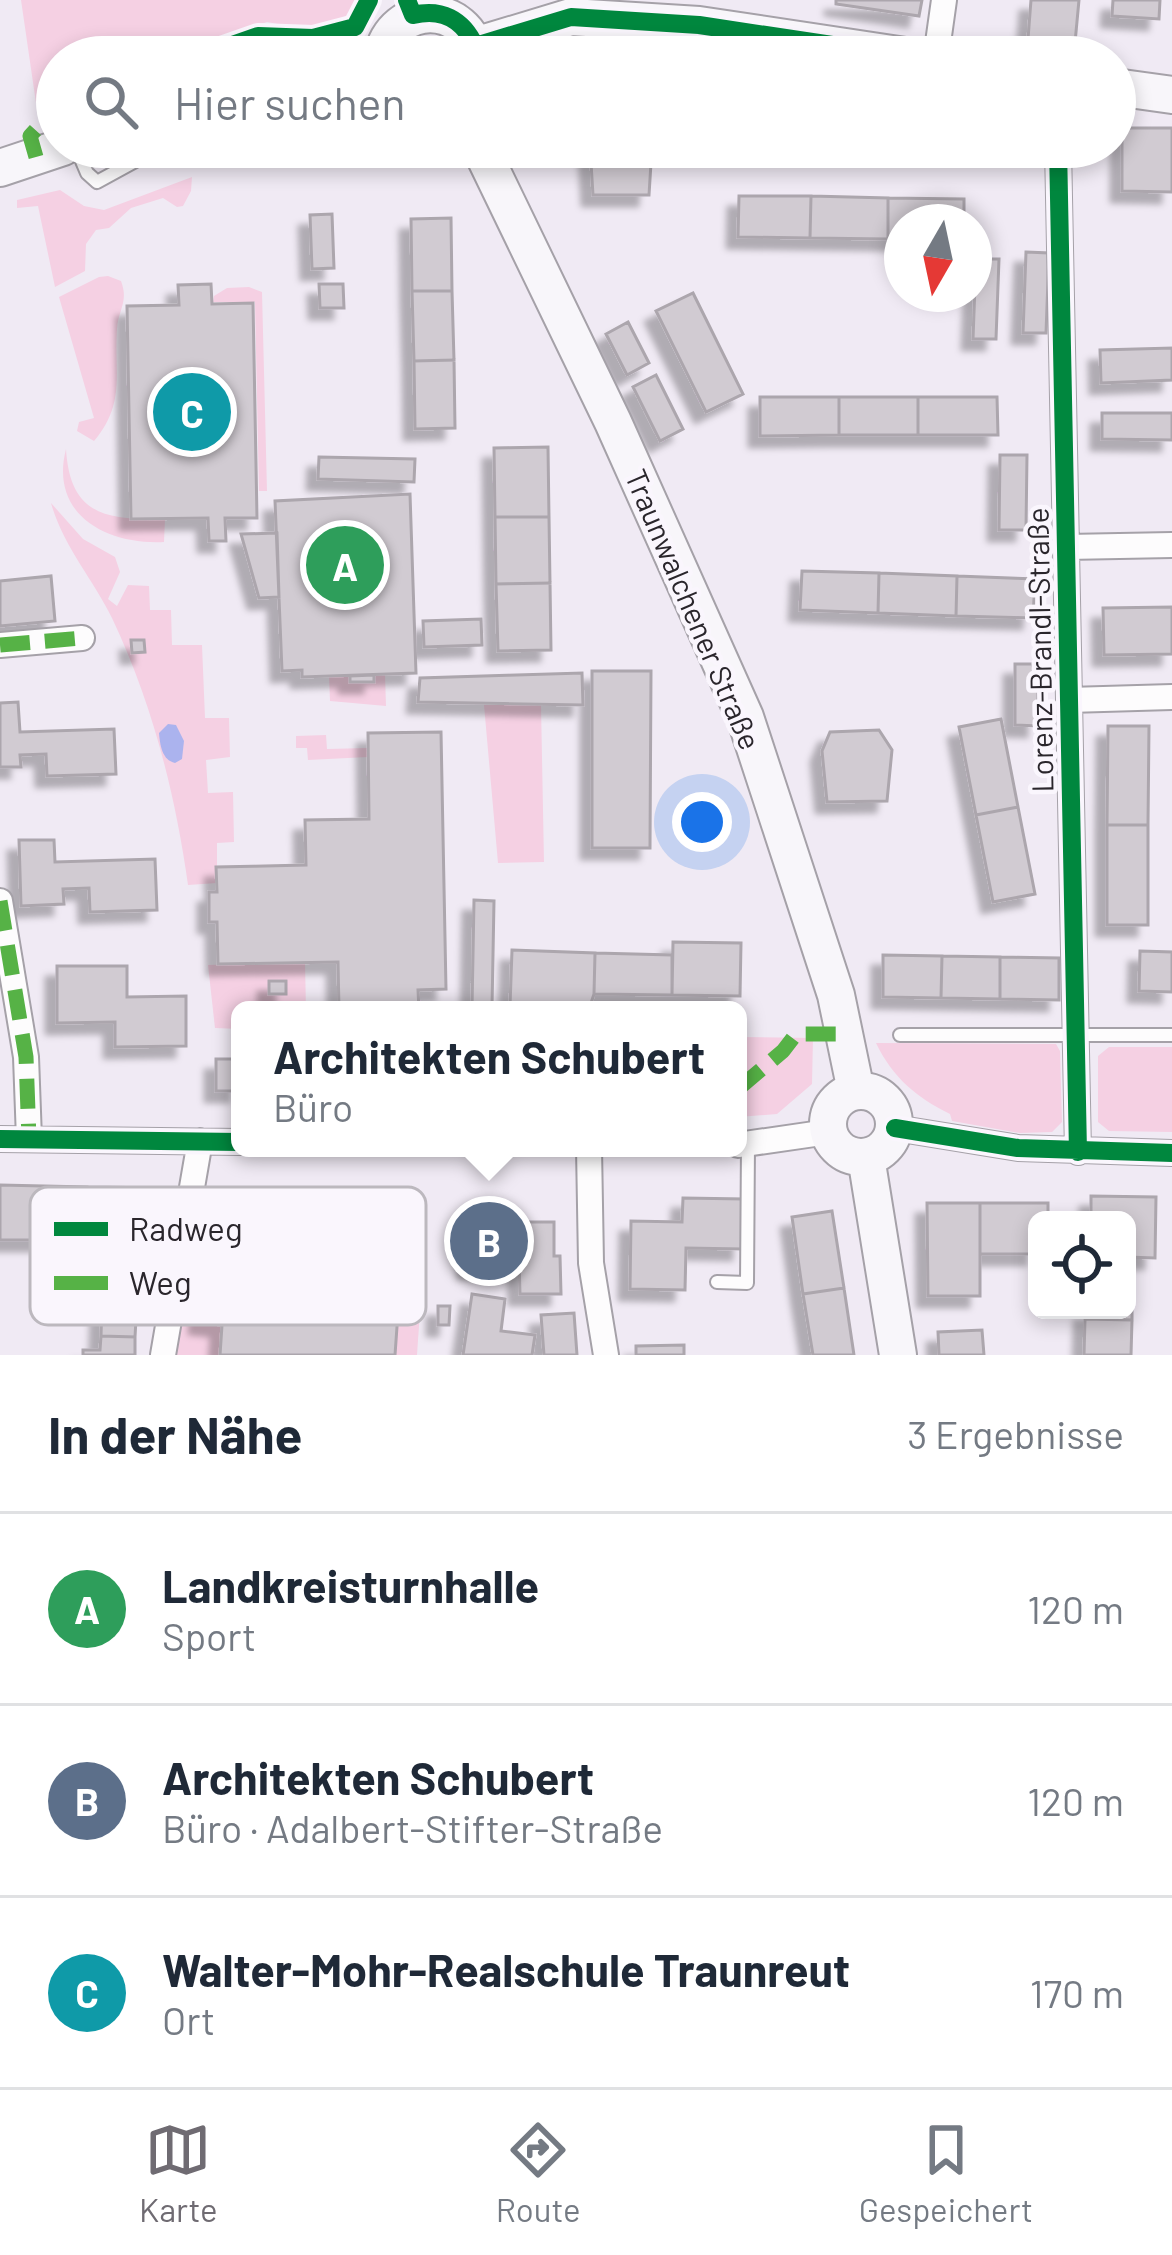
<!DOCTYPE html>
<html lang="de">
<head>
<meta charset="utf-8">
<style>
  body { margin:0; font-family:Barlow,sans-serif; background:#f2f2f3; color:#1f2937 }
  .controls { position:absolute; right:36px; bottom:36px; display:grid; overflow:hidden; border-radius:18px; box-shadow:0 6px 18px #0003 }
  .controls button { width:108px; height:108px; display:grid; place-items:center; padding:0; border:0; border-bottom:3px solid #e0e1e3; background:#fff; color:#1f2937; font:60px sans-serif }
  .compass { position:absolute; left:884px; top:204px; width:108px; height:108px; border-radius:50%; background:#fff; box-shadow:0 6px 18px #0003; rotate:189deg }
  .you { position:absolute; left:702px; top:822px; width:42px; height:42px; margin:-30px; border:9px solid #fff; border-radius:50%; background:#1a73e8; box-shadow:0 0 0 18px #1a73e833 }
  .badge { display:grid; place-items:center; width:78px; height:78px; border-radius:50%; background:#6f6b72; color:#fff; font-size:39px; font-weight:700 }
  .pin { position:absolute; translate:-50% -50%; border:6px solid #fff; box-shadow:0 3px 12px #0006 }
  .popup { position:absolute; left:231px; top:1001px; width:516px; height:156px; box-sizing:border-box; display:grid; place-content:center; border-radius:18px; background:#fff; filter:drop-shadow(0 3px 9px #0005); font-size:39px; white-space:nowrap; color:#747a83 }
  .popup b { font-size:45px; color:#1f2937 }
  .popup::after { content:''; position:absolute; left:50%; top:100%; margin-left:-24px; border:24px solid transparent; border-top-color:#fff }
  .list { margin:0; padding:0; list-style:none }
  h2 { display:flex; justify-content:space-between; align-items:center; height:156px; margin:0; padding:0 48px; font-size:51px }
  h2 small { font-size:39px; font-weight:400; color:#747a83 }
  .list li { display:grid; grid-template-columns:78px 1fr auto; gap:36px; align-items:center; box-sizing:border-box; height:192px; padding:0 48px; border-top:3px solid #e0e1e3 }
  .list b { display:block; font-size:45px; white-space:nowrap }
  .list p { margin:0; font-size:39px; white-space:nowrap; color:#747a83 }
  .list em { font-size:39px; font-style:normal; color:#747a83 }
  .icon { flex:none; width:66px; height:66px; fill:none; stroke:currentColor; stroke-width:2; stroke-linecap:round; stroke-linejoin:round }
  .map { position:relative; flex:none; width:1172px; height:1355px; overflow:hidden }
  .search { position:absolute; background:#fff; box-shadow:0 6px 18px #0003; left:36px; right:36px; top:36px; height:132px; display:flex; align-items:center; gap:30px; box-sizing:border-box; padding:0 42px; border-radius:66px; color:#747a83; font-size:45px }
  .sheet { height:732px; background:#fff }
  nav { display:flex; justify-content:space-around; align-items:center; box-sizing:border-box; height:168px; border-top:3px solid #e0e1e3; background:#fff; font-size:33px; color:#747a83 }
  nav a { display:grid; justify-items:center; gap:6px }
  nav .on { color:#6f6b72 }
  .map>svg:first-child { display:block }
  .green { fill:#f5d0e3 }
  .water { fill:#abb3ee }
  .building { fill:#d1cbd2; stroke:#aca6ad; stroke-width:3; filter:url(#shadow) }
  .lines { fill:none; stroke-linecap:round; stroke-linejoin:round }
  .lane-casing { stroke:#a5a1a8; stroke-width:16 }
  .street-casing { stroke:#a5a1a8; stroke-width:28 }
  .secondary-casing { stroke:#a5a1a8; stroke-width:40 }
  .lane { stroke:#fdfcfd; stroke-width:12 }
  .street { stroke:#fdfcfd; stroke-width:24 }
  .secondary { stroke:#f8f6fa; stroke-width:36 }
  .quiet { stroke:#56b246; stroke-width:15; stroke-dasharray:30 15; stroke-linecap:butt }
  .cycleway-casing { stroke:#faf6fd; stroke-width:26 }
  .cycleway { stroke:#00873e; stroke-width:18 }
  .labels { text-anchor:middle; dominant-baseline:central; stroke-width:9; stroke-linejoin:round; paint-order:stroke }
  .street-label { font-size:30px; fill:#2a262c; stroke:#faf6fd }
  .key { fill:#faf6fd; stroke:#bcb8be; stroke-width:3 }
  .key-label { font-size:33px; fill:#2a262c }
</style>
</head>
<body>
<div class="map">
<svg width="1172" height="1355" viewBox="0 0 1172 1355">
  <defs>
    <filter id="shadow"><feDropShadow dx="-11" dy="11" stdDeviation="3" flood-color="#0004"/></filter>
  </defs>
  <rect width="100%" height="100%" fill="#f0eaf4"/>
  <path class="green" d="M21,0H367L369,5L350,21L311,30L267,22L166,57H57V95L36,103Z
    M192,177L191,191L183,206L177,207L163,198L131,208L109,228L96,230L86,244L85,271L55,287L38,206L17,208V200L60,190L84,206L104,210Z
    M108,276L121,281C129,302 118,310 117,329C114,373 126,403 94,441L77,431L79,422L94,418L59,297L99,277Z
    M249,287L262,292L267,491H259L255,302H213L214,296L227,288Z
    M66,449C70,516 107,520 165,519L164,542C107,545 49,515 66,449Z
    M51,503L83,539L115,557L120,572L108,599L117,606L128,585L149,586L150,610H171L172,645H202L205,718H229L230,757L206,760L208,793L233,792L234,842L217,843V883L188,885C175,792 152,703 112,618C93,579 63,546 51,503Z
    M385,674L386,706L330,701L329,676H350L351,682H373L374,675Z
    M484,705H541L544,862L498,863Z
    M326,735L327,749L367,748L368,757L308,760L307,748H296V736Z
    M305,962L306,1010H289L288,1007L240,1010V1029L215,1028L208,965Z
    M738,1037L813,1038L812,1084L777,1114L738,1117Z
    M876,1043L1056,1044L1060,1051L1062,1122L1052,1132L1020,1133L952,1121L950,1114C916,1097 893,1078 876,1043Z
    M1109,1047H1172V1132L1109,1131L1098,1122V1056Z
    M403,1252L424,1253L417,1355H395Z
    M182,1299L202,1300L200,1323L222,1325L220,1355H172Z"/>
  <path class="water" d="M168,724L176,725L184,741L182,759L175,763C162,760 160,745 159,733Z"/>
  <path class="building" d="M836,0H922L919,16L836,4Z
    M1031,0H1079L1075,43L1028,39Z
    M1113,0H1160L1159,19L1112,16Z
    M1122,128H1172V192L1122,191Z
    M590,147H652L649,195H593Z
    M739,196H811L810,238L738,237Z
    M811,196L888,198V239L810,238Z
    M888,198L964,199V222H902V240L888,239Z
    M332,214L334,268L312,269L310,215Z
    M451,218L452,291H412L411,219Z
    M1026,252L1049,253L1046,333H1023Z
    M976,259H999L996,339H973Z
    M211,284L212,304L253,303L257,518H225L226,541H209L208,518L131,519L127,306L179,305L178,285Z
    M319,284H343L344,308H320Z
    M412,291H452L454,360L414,361Z
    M693,293L743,394L706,412L656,311Z
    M628,322L649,363L627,375L606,334Z
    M1172,348V380L1101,383L1100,350Z
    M454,360L455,428L415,429L414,361Z
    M656,375L683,429L660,441L633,387Z
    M760,397H839V435L760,436Z
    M839,397H918V435H839Z
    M918,397H997L998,435H918Z
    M1102,413H1172V440L1102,439Z
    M548,447L549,517H495L494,448Z
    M1000,455H1027L1026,530H999Z
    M319,457L415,459L414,482L318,479Z
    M410,494L416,673L302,677V670L282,671L275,501Z
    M495,517H549L550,583L496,584Z
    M277,533L279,597L259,598L241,534Z
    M802,571L879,573L878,613L800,610Z
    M879,573L957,576L956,616L878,613Z
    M51,576L55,621L0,626V581Z
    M957,576L1035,579L1033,618L956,616Z
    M550,583L551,650L498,651L496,584Z
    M1172,607V654L1104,655L1103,608Z
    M481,619L482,645L424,647L423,621Z
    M131,640H144L145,652L132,653Z
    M1015,664H1038V726L1015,725Z
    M592,671H651L650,848H592Z
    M582,673L583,705L418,702L420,678Z
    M374,675V682H350V676Z
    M18,702L20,732L114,729L116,774L47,776L46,754L20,755L21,767H0V703Z
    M1001,719L1018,807L976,815L959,727Z
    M1108,726H1149L1148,825H1107Z
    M879,730L892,750L887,801L827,802L822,751L830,732Z
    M441,732L446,989L418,990L419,1010H339L338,962L218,964L217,922H209V892H217L216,867L306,865L305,820L369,819L368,733Z
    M1018,807L1035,894L993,902L976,815Z
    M1107,825H1148V925H1107Z
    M19,840H54L55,862L155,859L157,910L90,912L89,888L63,889L64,904L21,906Z
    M474,900L494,901L492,1008H472Z
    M673,942L741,943L740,996L672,995Z
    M512,950L595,953L594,994L589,1009L510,1006Z
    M1140,951L1172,952V992L1139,991Z
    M595,953L672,955V995L594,994Z
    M883,955L942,956L941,998L883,997Z
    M942,956L1000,957V999L941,998Z
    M1000,957L1059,958V1000L1000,999Z
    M57,966H127V997L186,996V1046L115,1047V1022L57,1023Z
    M269,981H286V994H269Z
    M216,1059H240V1091H216Z
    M0,1185L87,1187V1240H0Z
    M87,1187L166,1188V1241L87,1240Z
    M1091,1196L1156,1197L1155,1258L1127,1257V1220H1091Z
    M683,1198L744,1199L743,1249L686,1248L685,1290L630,1289L631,1221L682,1222Z
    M927,1203H980V1296H928Z
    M980,1203H1048V1220H1037V1254H980Z
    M832,1211L844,1288L803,1294L792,1217Z
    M259,1218L337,1224L336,1237L403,1242L395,1355H220L222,1325L200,1323L207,1230L259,1233Z
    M510,1222L511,1259L501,1260V1267L469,1268L468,1223Z
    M510,1222H554V1256H560L561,1294H520L519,1259H511Z
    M100,1241H166V1291H130V1262H100Z
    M1127,1257H1132V1320L1085,1319V1310H1127Z
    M844,1288L854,1355H813L803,1294Z
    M472,1294L505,1299L501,1331L535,1335L532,1355H463Z
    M102,1299L137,1301L135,1337L101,1336Z
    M438,1306H450L449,1325H438Z
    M574,1313L577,1355H544L541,1315Z
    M1085,1319L1132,1320L1131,1355H1084Z
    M982,1330L984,1355H939L938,1332Z
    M101,1336L135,1337V1355H83V1350H100Z
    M684,1345V1355H636V1346Z"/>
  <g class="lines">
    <defs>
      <path id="lane" d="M76,147L87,173L97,182L161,147
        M900,1035H1172
        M717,1282L747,1283L748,1144"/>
      <path id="street" d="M936,57L944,0
        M1058,147L1078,1152
        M1067,547L1172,545
        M0,645L82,638
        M1069,700L1172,697
        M0,901L26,1057L29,1139
        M895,1128L1018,1148L1172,1153
        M0,1139L240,1142
        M738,1145L828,1132
        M589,1148L591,1263L606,1355
        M163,1355L200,1141"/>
      <path id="secondary" d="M475,46L571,17L699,25L912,57
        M382,57C393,0 468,0 477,57
        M1115,87L1172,95
        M480,147L613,422L745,717L836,995L856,1091
        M0,168L63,147
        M828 1124a33 33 0 1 1 66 0a33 33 0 1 1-66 0Z
        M866,1157L898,1355"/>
    </defs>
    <use href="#lane" class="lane-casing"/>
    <use href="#street" class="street-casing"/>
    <use href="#secondary" class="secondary-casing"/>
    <use href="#lane" class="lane"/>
    <use href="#street" class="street"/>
    <use href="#secondary" class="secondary"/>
    <path class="quiet" d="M358,57L355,27L360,22
      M36,157L30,136L57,106
      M0,645L82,638
      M0,901L26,1057L29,1139
      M738,1089L783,1051L796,1034H845
      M336,1197L351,1210L392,1212L391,1234L337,1230"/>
    <defs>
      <path id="cycleway" d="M407,0L413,15C441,8 463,19 475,46L571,17L699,25L912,57
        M198,57L258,36L313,38L355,27L369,0
        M1058,147L1078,1152
        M895,1128L1018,1148L1172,1153
        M0,1139L240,1142"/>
    </defs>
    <use href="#cycleway" class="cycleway-casing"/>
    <use href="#cycleway" class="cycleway"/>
  </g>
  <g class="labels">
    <g class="street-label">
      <text transform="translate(694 609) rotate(67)">Traunwalchener Straße</text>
      <text transform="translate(1039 650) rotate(-91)">Lorenz-Brandl-Straße</text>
    </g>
  </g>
  <rect x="30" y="1187" width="396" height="138" rx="18" class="key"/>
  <rect x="54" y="1222" width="54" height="14" fill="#00873e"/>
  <rect x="54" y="1276" width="54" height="14" fill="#56b246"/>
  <g class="key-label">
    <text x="129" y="1241">Radweg</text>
    <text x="129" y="1295">Weg</text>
  </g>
</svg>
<div class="controls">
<button><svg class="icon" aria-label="locate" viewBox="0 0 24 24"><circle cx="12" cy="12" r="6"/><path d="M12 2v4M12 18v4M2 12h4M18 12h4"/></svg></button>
</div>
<svg class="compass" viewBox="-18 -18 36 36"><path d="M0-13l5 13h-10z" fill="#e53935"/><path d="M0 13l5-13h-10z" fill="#747a83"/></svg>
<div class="you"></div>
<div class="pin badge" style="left:345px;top:565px;background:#2e9e5b">A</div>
<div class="pin badge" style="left:489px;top:1241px;background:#5c6f8a">B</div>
<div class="popup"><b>Architekten Schubert</b>Büro</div>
<div class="pin badge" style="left:192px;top:412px;background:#0f9aa8">C</div>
<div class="search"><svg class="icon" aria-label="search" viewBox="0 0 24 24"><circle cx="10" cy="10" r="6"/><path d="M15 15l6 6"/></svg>Hier suchen</div>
</div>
<section class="sheet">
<h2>In der Nähe<small>3 Ergebnisse</small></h2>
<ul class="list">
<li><span class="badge" style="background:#2e9e5b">A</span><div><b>Landkreisturnhalle</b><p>Sport</p></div><em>120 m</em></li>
<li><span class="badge" style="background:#5c6f8a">B</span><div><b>Architekten Schubert</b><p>Büro · Adalbert-Stifter-Straße</p></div><em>120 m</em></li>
<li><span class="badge" style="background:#0f9aa8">C</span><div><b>Walter-Mohr-Realschule Traunreut</b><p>Ort</p></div><em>170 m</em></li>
</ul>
</section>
<nav>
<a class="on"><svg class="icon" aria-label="map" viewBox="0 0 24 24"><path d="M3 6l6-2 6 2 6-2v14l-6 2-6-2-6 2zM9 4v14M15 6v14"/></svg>Karte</a>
<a><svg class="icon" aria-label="directions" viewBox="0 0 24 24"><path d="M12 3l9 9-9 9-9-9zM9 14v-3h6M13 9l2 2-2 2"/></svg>Route</a>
<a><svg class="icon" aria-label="saved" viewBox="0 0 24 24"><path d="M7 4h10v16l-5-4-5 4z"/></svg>Gespeichert</a>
</nav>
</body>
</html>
